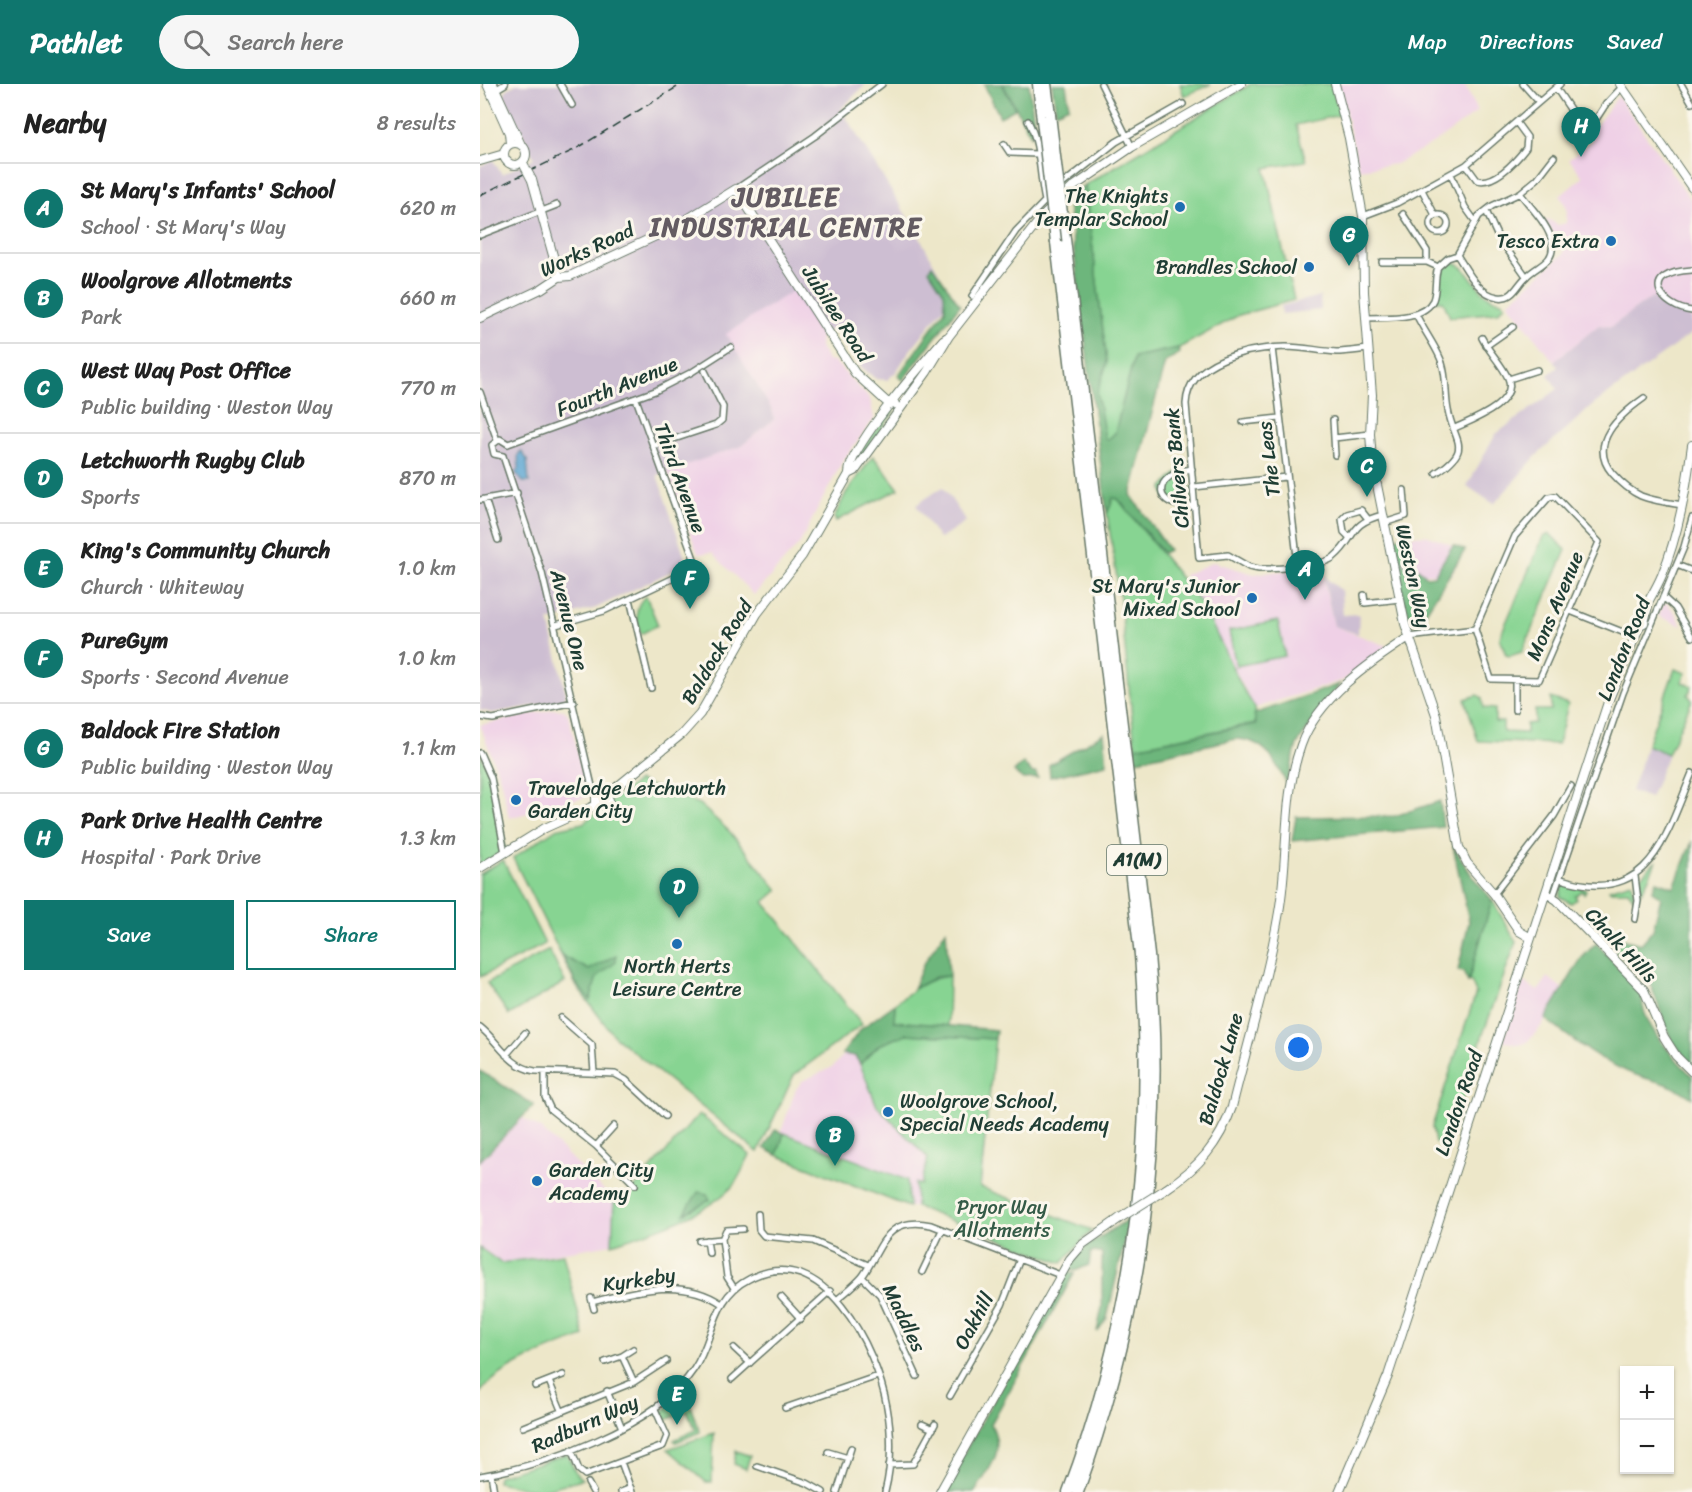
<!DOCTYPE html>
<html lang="en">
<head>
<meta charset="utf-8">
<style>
  body { margin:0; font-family:Sriracha,sans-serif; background:#f6f6f6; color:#222 }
  .controls { position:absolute; right:18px; bottom:18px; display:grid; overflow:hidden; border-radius:0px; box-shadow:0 2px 4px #0004 }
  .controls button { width:54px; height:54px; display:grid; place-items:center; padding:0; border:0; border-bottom:2px solid #e0e0e0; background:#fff; color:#222; font:30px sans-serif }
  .you { position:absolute; left:819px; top:964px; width:21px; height:21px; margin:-15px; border:4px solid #fff; border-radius:50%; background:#1a73e8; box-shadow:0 0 0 9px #1a73e833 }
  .badge { display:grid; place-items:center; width:39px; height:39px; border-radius:50%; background:#0f766e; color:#fff; font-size:20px; font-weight:700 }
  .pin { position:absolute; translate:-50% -50px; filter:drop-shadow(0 2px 3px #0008) }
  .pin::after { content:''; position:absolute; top:32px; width:21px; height:18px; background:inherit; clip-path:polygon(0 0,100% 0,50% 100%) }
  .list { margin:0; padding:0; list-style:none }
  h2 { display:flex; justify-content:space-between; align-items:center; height:78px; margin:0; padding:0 24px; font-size:26px }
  h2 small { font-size:20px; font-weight:400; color:#767676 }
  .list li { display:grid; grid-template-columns:39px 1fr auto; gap:18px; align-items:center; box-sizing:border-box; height:90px; padding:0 24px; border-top:2px solid #e0e0e0 }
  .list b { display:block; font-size:22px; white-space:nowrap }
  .list p { margin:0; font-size:20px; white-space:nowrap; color:#767676 }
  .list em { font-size:20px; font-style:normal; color:#767676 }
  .actions { display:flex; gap:12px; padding:18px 24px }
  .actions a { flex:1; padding:14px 0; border:2px solid #0f766e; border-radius:0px; text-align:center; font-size:21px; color:#0f766e }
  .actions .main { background:#0f766e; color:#fff }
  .icon { flex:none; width:33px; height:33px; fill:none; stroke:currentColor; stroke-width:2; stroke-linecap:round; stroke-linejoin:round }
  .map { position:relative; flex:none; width:1212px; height:1408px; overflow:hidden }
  header { display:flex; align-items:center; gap:36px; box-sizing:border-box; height:84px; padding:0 30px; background:#0f766e; color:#fff }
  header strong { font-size:28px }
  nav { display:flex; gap:33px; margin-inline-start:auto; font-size:21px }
  .search { width:420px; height:54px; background:#f6f6f6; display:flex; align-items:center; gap:15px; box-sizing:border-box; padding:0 21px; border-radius:33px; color:#767676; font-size:22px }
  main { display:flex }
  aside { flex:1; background:#fff }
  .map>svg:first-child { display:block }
  .built { fill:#efd0e6 }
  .industrial { fill:#cdbed2 }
  .green { fill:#87d492; stroke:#538863; stroke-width:1.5 }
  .forest { fill:#6db67c; stroke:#467a58; stroke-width:1.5 }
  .water { fill:#5aa4d2; stroke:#3c7083; stroke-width:1.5 }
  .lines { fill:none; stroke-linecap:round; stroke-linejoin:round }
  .street-casing { stroke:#677868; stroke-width:8 }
  .secondary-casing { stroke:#677868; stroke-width:10 }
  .highway-casing { stroke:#677868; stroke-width:13 }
  .street { stroke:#fff; stroke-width:5 }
  .secondary { stroke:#fff; stroke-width:8 }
  .highway { stroke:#fff; stroke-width:10 }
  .rail { stroke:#1f3d34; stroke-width:1.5; stroke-dasharray:9 4.5; stroke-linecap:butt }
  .secondary-bridge-casing { stroke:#677868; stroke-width:10; stroke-linecap:butt }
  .highway-bridge-casing { stroke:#677868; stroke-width:13; stroke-linecap:butt }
  .secondary-bridge { stroke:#fff; stroke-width:8 }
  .highway-bridge { stroke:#fff; stroke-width:10 }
  .poi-dot { fill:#1f6fb2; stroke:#fbf7ec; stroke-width:2 }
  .labels { text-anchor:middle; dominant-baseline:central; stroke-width:6; stroke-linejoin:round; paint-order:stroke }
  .shield { fill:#fbf7ec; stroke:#61756b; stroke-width:1.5 }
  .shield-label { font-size:18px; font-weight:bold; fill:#1f3d34 }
  .poi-label { font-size:20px; fill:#1f3d34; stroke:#fbf7ec; text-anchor:end }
  .street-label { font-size:20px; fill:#1f3d34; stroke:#fbf7ec }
  .park-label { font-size:20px; fill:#345b47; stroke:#fbf7ec }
  .district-label { font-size:26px; font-weight:bold; letter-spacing:1.5px; fill:#635b62; stroke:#fbf7ec }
</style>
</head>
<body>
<header>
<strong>Pathlet</strong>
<div class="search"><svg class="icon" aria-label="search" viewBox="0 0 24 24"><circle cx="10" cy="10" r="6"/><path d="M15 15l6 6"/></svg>Search here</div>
<nav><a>Map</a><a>Directions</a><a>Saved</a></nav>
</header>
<main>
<aside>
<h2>Nearby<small>8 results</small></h2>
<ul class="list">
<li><span class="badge">A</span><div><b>St Mary's Infants' School</b><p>School · St Mary's Way</p></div><em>620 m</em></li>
<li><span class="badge">B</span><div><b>Woolgrove Allotments</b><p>Park</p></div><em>660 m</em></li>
<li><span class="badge">C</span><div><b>West Way Post Office</b><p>Public building · Weston Way</p></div><em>770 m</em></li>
<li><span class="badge">D</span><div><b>Letchworth Rugby Club</b><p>Sports</p></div><em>870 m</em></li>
<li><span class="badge">E</span><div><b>King's Community Church</b><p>Church · Whiteway</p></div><em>1.0 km</em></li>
<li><span class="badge">F</span><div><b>PureGym</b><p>Sports · Second Avenue</p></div><em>1.0 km</em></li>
<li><span class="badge">G</span><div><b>Baldock Fire Station</b><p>Public building · Weston Way</p></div><em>1.1 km</em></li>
<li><span class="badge">H</span><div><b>Park Drive Health Centre</b><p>Hospital · Park Drive</p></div><em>1.3 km</em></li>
</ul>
<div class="actions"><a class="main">Save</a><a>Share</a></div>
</aside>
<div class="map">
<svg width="1212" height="1408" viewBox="0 0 1212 1408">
  <rect width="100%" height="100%" fill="#fbf7ec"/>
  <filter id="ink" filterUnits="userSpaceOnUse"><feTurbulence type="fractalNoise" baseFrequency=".0167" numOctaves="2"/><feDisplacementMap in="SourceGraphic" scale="12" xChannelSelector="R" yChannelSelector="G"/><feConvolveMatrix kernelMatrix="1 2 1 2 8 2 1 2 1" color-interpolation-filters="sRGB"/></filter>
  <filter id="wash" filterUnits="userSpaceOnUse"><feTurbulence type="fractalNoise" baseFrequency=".008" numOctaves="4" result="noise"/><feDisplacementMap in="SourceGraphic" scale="24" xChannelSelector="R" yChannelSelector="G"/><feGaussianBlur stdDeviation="1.35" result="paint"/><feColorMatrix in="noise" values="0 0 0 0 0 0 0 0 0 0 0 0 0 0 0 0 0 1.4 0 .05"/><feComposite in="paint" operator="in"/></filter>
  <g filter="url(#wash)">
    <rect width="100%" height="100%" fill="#ede7c9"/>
    <path class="built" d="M859,0H984L998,27L954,59L916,80L879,85Z
      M1138,12L1212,117V235L1172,213L1131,243L1119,241L1074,278L1028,219L1084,169V165L1065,137L1068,135L1078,141L1086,139L1087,124L1080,112L1103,93L1089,75L1111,57L1115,43Z
      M312,206L340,253V263L348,277H354L390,315L394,335L362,378L320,459L274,511L232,469L218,470L187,387L261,362L294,335L292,326L245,250Z
      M946,451L985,466L971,491L919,489L913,454Z
      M733,478L774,490L841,483L854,542L910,563L864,596L775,624L704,491Z
      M1187,519L1196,530L1202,542L1178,532L1184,520Z
      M75,625L84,626L88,630L109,712L29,734L20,694L0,641Z
      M1068,893L1084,906L1060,944L1046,959L1038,961L1023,957L1042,897L1058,907Z
      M379,952L515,955L501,1106L435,1099L436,1123H429L427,1096L301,1048L315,1007L322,997L353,983Z
      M43,1034L61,1045L134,1116L132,1160L21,1179L0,1164V1077Z"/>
    <path class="industrial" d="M36,0H386L361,25L439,152L472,213L428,269L416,288L407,296L396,295L380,282L354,243L340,253L312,207L246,250L292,326L294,335L261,362L177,391L204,470V481L116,524L69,537L86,610L82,617L12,629L0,626V82L13,76L22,90L54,74L24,11L26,6Z
      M840,212L841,226L802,230L801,222Z
      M1172,213L1212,235V249L1113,321L1057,371L1014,420L987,402L1016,350L1078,305L1068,291L1078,283L1074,278L1119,241L1131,243Z
      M463,403L486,437L459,455L436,421Z
      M846,491L848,496L861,506L863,531L879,530L878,550L854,542L844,494Z
      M1167,661L1188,670L1170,714L1151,707Z"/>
    <path class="green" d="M700,0H731L704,12Z
      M771,0H851L860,31L816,41L826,77L785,84L814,216L759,231L699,264L654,273L635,349L627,357L623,352L617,309L627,279L605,101Z
      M970,177C992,181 994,213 1022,217L1025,221L1018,228L970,233L963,217H956L959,191Z
      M410,325L414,327L373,385L383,364Z
      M393,372L419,405L356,437L354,434L366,409Z
      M698,388H708L712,419L709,421C697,418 683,418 683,403Z
      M633,414L638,415L723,522L762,603L775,624L776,639L655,663L640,514L627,430Z
      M1070,450L1086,466L1042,568L1030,572L1026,571L1020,554L1022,548L1063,453Z
      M166,512L178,541L161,550C156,536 153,522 166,512Z
      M798,537L805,572L756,582L749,547Z
      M1195,585L1206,589L1202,598L1212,602L1208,611L1212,616L1188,670L1167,661Z
      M998,611L1002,614L1003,624L1015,625V638H1023V648L1046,649V640L1055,639V626H1071V614L1088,620L1078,660L998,657L985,615Z
      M0,669L11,694L25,765L0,782Z
      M158,697L219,720L249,747L298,806L284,818L382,940L314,991L278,1068L134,952L97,903L33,774L76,745L103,739Z
      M23,776L65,860L0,893V790Z
      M1177,776L1163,806L1160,809L1161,792Z
      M1152,798L1155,816L1148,807H1131L1129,805Z
      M1085,800L1105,805L1106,806L1104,810L1102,807L1095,812L1097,815L1091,819L1080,813L1082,802Z
      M1012,816L1036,858L1002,953L971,1053L961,1060L955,1059L952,1043L996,909L991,897L988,898Z
      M69,866L85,898L29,931L7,899Z
      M469,892L468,942L414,937L415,920C431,907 447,894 469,892Z
      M426,950L515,955L500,1103L612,1146L582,1179L436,1123L435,1099L441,1101L448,1074L397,1022L380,980L399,961Z
      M219,1030L270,1071C264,1081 259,1096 251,1104C223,1132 169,1148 132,1160L134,1116L139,1121Z
      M304,1049L427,1096L429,1123L297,1071Z
      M0,1164L21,1179L83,1170L104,1252C72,1264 20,1282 0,1309Z
      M205,1309L220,1348L196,1358L194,1356L216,1346L207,1327L186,1336L182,1328Z
      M234,1349L232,1398H226L188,1365Z
      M256,1367L270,1372L266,1385L254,1380Z
      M87,1370L97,1391L102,1395L60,1407L17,1398L18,1392Z"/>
    <path class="forest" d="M504,0H522L535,25L520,33Z
      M523,0H549L554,40L551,52Z
      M572,0H586L589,22L576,28Z
      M605,101L627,279L617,309L625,355L627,356L635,349L654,273L699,264L700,269L685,278L651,411L689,466L683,469L638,415L633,414L627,430L587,112Z
      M452,181L480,221L423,296L418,292L465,226L464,209L449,186Z
      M930,452L931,464L922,478L927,483L938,484L947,493L954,492L973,461L985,466L937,542C922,533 916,473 913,454Z
      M860,600L817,660L807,700C794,677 786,655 756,655L652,677L650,664L776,640L774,630Z
      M624,649L627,680L570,693L569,681Z
      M543,679L552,689H556L558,694L543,695L534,688Z
      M960,717L963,743L812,757L816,733L915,732Z
      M1212,757V981L1191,955L1170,899L1121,854L1131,847L1142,855L1161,860L1173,846L1181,813L1172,807L1177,797L1194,803Z
      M973,762L992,792L1012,816L988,898L983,888L978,887L989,837Z
      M466,846L469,892L456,893L433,905L444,879Z
      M1116,859L1163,910C1157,936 1194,974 1212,992V1014C1191,998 1172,998 1148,988C1117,975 1092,955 1065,935L1101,875Z
      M136,871V878L117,893L110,916L95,898L83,872L109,886Z
      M415,920L414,937L516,946L515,955L426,950L399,961L380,980L375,972L362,970L381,945Z
      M0,987L54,1021L0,1077Z
      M295,1046L304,1049L297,1071L284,1064Z
      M218,1108L227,1110L230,1116L204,1130Z
      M650,1134L627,1234L617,1248L622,1223V1169L611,1168L609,1181L595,1187L588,1184L605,1163Z
      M587,1186L594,1190L511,1340C526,1370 510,1382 495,1408H462Z"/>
    <path class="water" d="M41,367L47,375L49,398H43L35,388L39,385L38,371Z"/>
  </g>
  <g filter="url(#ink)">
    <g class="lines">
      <defs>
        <path id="street" d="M80,0L92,21
          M621,0L652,63
          M1043,0L1059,18
          M1201,0L1212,19
          M1076,4L1092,28L1105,37
          M15,6L25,0
          M548,37C561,60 559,91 565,117
          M1109,46L1126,20L1142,3
          M524,60L530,69L557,70
          M986,81L997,96C1015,101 1035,78 1046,64L1047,53L1036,38
          M971,90L985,123L995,137
          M580,102L636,58L703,20
          M256,105L335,52L402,0
          M942,106L955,131
          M1006,127L1017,151L1046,192
          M923,130L947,167V178L958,183
          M950 140a9 9 0 1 1 18 0a9 9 0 1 1-18 0Z
          M883,132L917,119L986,81L1080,0
          M0,151L77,121
          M977,171C987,186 998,210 1018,213C1033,216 1037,201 1046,193C1057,181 1075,179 1072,159C1070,142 1050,123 1040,109
          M902,178H947
          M1212,186C1156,189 1182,224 1212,227
          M492,212L536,147L569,113
          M936,230C943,246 958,265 962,279C967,294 965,311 968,326C974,359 994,364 956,389
          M886,234C905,233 943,237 953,216C957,206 954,194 958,183L968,174L977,171L999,132L1012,122L1040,109L1057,95L1074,73
          M1006,262L1033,243
          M792,264L818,481
          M889,265C878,266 867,268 856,268C839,267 823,263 806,263C771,264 708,275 706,320L719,474L748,471L769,483L779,485C795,485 842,483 854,473C876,455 868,439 903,431
          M1029,295L1057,286
          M0,308L17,356
          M1164,314C1140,331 1107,359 1132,389C1140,398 1150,407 1161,412C1174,417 1189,419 1203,421
          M853,336L855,371
          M763,338L800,334
          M975,344C992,336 1039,319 1028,294C1021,279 1009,268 1002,254
          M854,354L890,350
          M28,360L175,307L212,288L251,263
          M173,362L236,341L242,336L243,323L225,287
          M23,372L62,489L112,702L118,710
          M23,372L14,370L12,361L20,355L28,360
          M712,385C670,390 672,426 715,422
          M714,403L806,393
          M1075,412L1119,458L1059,596L1011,595L995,545L1035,452L1069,413Z
          M5,415L18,456
          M0,416L37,409
          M904,439L926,432L924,406
          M869,453L864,448L862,435L867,430L881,426L888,435
          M1197,481L1212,487
          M884,511L885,519L920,515
          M1183,513L1195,524L1212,553
          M150,515L171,604
          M1090,527L1155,553
          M76,541L124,527L217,483L156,315
          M929,553L995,545
          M1035,626V596
          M0,633L13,635L94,618
          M0,669L11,694L25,769
          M1155,792L1158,817L1155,835
          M1081,795C1169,823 1185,754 1212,689
          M1014,810L1074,732L1091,702
          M1073,813L1143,609L1204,463L1212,434
          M81,934L112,961L114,989
          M0,943C19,958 29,983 55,987L135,990L146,996L185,1032
          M26,971L45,949
          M65,988V1013L71,1026L116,1062L155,1101
          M116,1062L134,1042
          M278,1130L279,1146L284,1152L333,1157L388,1181
          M242,1155L246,1146L263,1145
          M227,1156L229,1169
          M219,1157L242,1155L247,1193L254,1204
          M442,1188L462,1146
          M382,1193L400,1211L437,1292
          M301,1213L321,1235
          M111,1214L114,1225
          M358,1215C366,1208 375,1201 382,1193C402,1166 404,1131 451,1141L580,1191
          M112,1218C155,1207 203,1193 242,1220
          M254,1264L270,1279
          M142,1272L153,1265
          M125,1278L142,1272L154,1298
          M252,1295L350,1207
          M69,1297L81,1326
          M55,1302L83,1291
          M127,1307L142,1344
          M470,1312L522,1221L540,1175
          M305,1324L398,1292
          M442,1340L453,1345
          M43,1343L154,1298L186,1277
          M91,1366L99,1386L105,1391L183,1362L187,1352L175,1325
          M348,1368L368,1374
          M141,1378L152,1408
          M409,1381L433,1380L455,1340
          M277,1382L327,1399L343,1408
          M11,1390L14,1408
          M0,1392C66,1381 176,1343 214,1285C235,1254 231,1214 269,1195C343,1155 397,1265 407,1323C412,1351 412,1380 405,1408
          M108,1399L113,1408
          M141,1408L151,1404
          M357,1408L371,1364"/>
        <path id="secondary" d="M7,0L29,49L30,60
          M13,0L41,61
          M855,0L869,54L883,132L884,208L892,311L890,350L892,376L925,540L956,631L979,763L987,779L1014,810L1039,847L1051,854
          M1140,0L1212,104
          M24 70a11 11 0 1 1 22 0a11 11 0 1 1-22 0Z
          M0,77L24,70
          M52,96L79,193
          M0,234L61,205L79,193L90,192L193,144L256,105L375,289L410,321L415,320
          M369,390L375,387L447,288L469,252
          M1160,541L1164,539L1168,522
          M127,711L202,650L220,630L277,530L322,472L369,390C367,365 444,278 463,256L469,252L562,133L593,103L652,63L761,0
          M116,721L126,722L129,716L127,711
          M116,721V711L120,709L127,711
          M0,784L65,744L116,721
          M1066,809L1077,816L1164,906L1184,953L1196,972L1212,988
          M686,1105C719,1083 739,1060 752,1023C768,958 788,893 799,828C809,773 802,714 821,661C838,614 889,579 929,553
          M460,1408L590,1175L603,1160L640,1134
          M859,1408L908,1292L1129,615L1160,541L1159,536C1165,521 1175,508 1182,491C1199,449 1206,405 1212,361"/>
        <path id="highway" d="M558,0L562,36
          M566,0L570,31
          M583,138L669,871C687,1054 661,1236 598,1408
          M576,158L660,871C675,1055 654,1235 588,1408"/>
      </defs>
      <use href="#street" class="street-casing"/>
      <use href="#secondary" class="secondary-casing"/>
      <use href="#highway" class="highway-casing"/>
      <use href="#street" class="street"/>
      <use href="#secondary" class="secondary"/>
      <use href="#highway" class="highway"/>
      <path class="rail" d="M0,111L96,65L202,0"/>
      <defs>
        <path id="secondary-bridge" d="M44,81L52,96
          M640,1134L686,1105"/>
        <path id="highway-bridge" d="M570,31L583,138
          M562,36L576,158"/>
      </defs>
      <use href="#secondary-bridge" class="secondary-bridge-casing"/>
      <use href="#highway-bridge" class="highway-bridge-casing"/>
      <use href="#secondary-bridge" class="secondary-bridge"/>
      <use href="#highway-bridge" class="highway-bridge"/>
    </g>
  </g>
  <g class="poi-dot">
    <circle cx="700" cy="123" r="6"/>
    <circle cx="1131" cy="157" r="6"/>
    <circle cx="829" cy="183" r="6"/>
    <circle cx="772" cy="514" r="6"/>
    <circle cx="36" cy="716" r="6"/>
    <circle cx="197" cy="860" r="6"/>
    <circle cx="408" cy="1028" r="6"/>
    <circle cx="57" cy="1097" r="6"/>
  </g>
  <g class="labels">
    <rect class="shield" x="627" y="761" width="60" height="30" rx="4.5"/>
    <g class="shield-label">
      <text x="657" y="776">A1(M)</text>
    </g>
    <g class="poi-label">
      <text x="688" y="112">The Knights<tspan x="688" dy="23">Templar School</tspan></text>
      <text x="1119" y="157">Tesco Extra</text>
      <text x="817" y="183">Brandles School</text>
      <text x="760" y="502">St Mary's Junior<tspan x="760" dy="23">Mixed School</tspan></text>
      <text x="48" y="704" text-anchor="start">Travelodge Letchworth<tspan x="48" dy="23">Garden City</tspan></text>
      <text x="197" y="882" text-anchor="middle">North Herts<tspan x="197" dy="23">Leisure Centre</tspan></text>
      <text x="420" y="1017" text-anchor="start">Woolgrove School,<tspan x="420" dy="23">Special Needs Academy</tspan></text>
      <text x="69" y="1086" text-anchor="start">Garden City<tspan x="69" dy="23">Academy</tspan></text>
    </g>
    <g class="street-label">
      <text transform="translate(107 166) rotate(-25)">Works Road</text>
      <text transform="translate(357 230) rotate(57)">Jubilee Road</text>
      <text transform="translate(137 303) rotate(-22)">Fourth Avenue</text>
      <text transform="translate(789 375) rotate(-97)">The Leas</text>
      <text transform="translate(697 384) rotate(-95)">Chilvers Bank</text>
      <text transform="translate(200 394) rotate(70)">Third Avenue</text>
      <text transform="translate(933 492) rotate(78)">Weston Way</text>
      <text transform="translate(1075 522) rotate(-67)">Mons Avenue</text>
      <text transform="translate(89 536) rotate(76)">Avenue One</text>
      <text transform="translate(1144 565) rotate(-68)">London Road</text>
      <text transform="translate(237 568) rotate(-59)">Baldock Road</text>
      <text transform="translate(1141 861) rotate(47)">Chalk Hills</text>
      <text transform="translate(741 985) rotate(-74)">Baldock Lane</text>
      <text transform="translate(979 1019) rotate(-71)">London Road</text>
      <text transform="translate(159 1196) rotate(-8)">Kyrkeby</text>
      <text transform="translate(424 1234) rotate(64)">Maddles</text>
      <text transform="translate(494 1237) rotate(-62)">Oakhill</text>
      <text transform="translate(105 1340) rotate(-24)">Radburn Way</text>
    </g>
    <g class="park-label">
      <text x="522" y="1123">Pryor Way<tspan x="522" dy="23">Allotments</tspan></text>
    </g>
    <g class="district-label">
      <text x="306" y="113">JUBILEE<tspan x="306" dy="30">INDUSTRIAL CENTRE</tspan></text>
    </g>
  </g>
</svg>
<div class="controls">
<button>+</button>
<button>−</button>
</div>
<div class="you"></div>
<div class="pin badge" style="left:825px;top:516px">A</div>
<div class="pin badge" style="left:355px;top:1082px">B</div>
<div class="pin badge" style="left:887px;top:413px">C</div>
<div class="pin badge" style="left:199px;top:834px">D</div>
<div class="pin badge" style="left:197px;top:1341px">E</div>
<div class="pin badge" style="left:210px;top:525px">F</div>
<div class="pin badge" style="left:869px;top:182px">G</div>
<div class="pin badge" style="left:1101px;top:73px">H</div>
</div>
</main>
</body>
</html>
